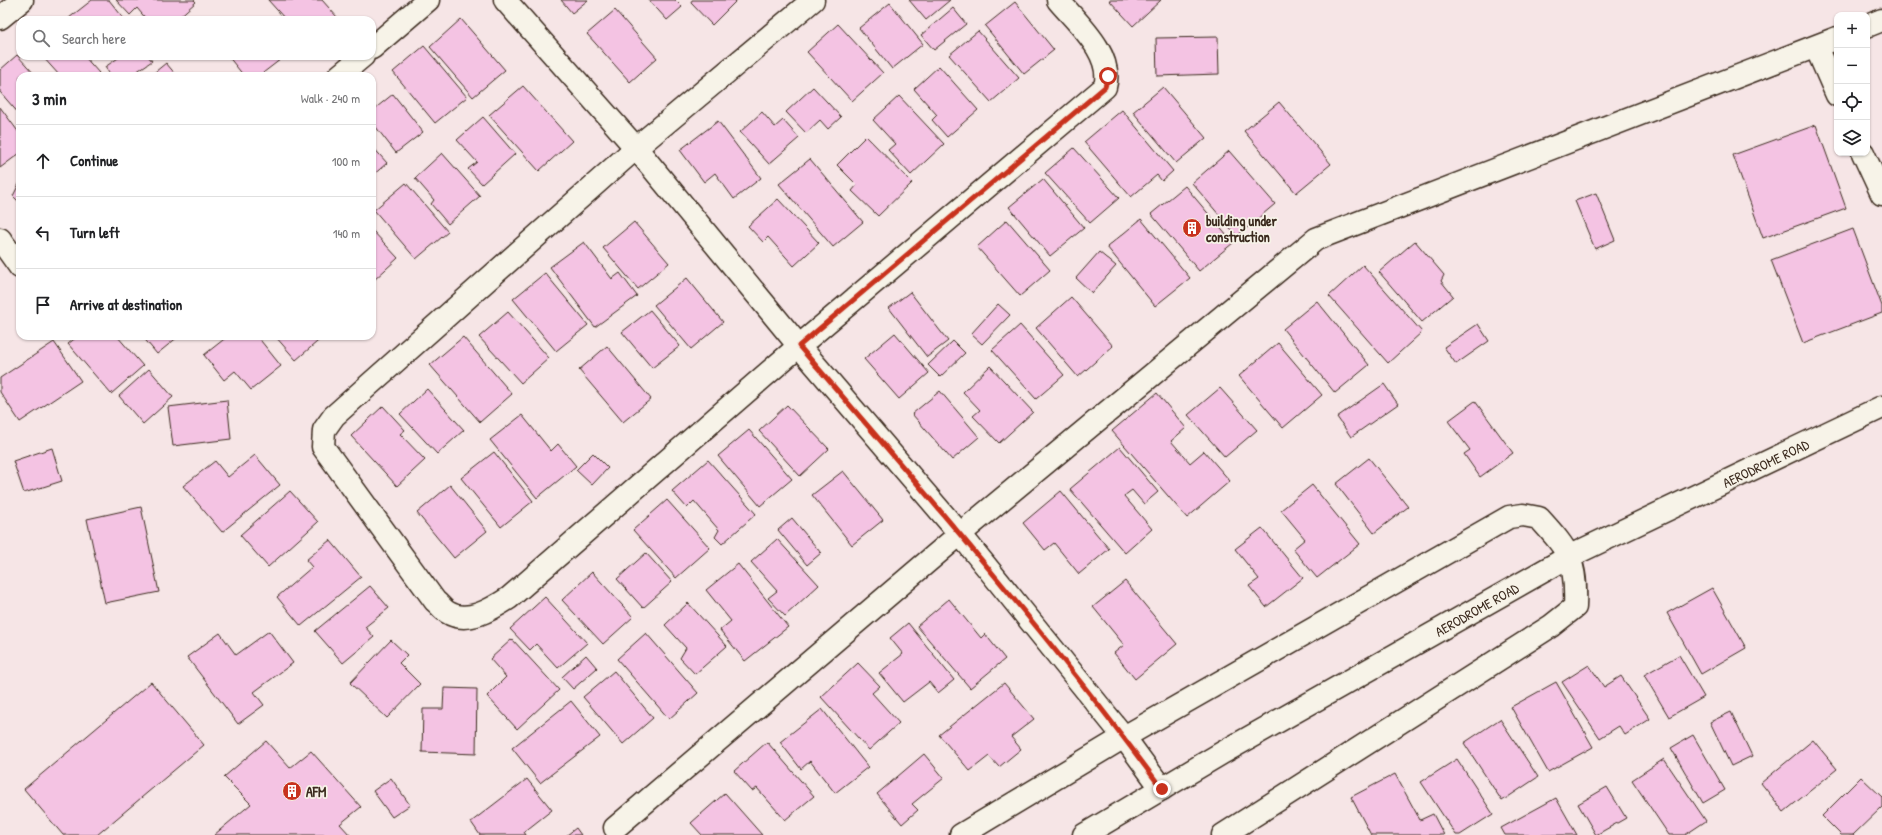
<!DOCTYPE html>
<html lang="en">
<head>
<meta charset="utf-8">
<style>
  body { margin:0; font-family:"Patrick Hand",sans-serif; background:#f6f6f6; color:#202124 }
  .controls { position:absolute; right:12px; top:12px; display:grid; overflow:hidden; border-radius:8px; box-shadow:0 1px 3px #0004 }
  .controls button { width:36px; height:36px; display:grid; place-items:center; padding:0; border:0; border-bottom:1px solid #e0e0e0; background:#fff; color:#202124; font:20px sans-serif }
  .stop { position:absolute; width:12px; height:12px; margin:-9px; border:3px solid #c8321e; border-radius:50%; background:#fff }
  .stop.end { background:#c8321e; border-color:#fff; box-shadow:0 1px 4px #0008 }
  .list { margin:0; padding:0; list-style:none }
  h2 { display:flex; justify-content:space-between; align-items:center; height:52px; margin:0; padding:0 16px; font-size:17px }
  h2 small { font-size:13px; font-weight:400; color:#757577 }
  .list li { display:grid; grid-template-columns:26px 1fr auto; gap:12px; align-items:center; box-sizing:border-box; height:72px; padding:0 16px; border-top:1px solid #e0e0e0 }
  .list b { display:block; font-size:15px; white-space:nowrap }
  .list em { font-size:13px; font-style:normal; color:#757577 }
  .icon { flex:none; width:22px; height:22px; fill:none; stroke:currentColor; stroke-width:2; stroke-linecap:round; stroke-linejoin:round }
  .map { position:relative; flex:none; width:1882px; height:835px; overflow:hidden }
  .search { position:absolute; background:#fff; box-shadow:0 1px 3px #0004; left:16px; top:16px; width:360px; height:44px; display:flex; align-items:center; gap:10px; box-sizing:border-box; padding:0 14px; border-radius:12px; color:#757577; font-size:15px }
  .panel { position:absolute; background:#fff; box-shadow:0 1px 3px #0004; left:16px; top:72px; width:360px; height:268px; border-radius:12px }
  .map>svg:first-child { display:block }
  .building { fill:#f4c3e3; stroke:#3b2a1e }
  .lines { fill:none; stroke-linecap:round; stroke-linejoin:round }
  .minor-casing { stroke:#3b2a1e; stroke-width:25 }
  .minor { stroke:#f7f3e8; stroke-width:22 }
  .route { stroke:#c8321e; stroke-width:5 }
  .labels { text-anchor:middle; dominant-baseline:central; stroke-width:3.5; stroke-linejoin:round; paint-order:stroke }
  .poi-label { font-size:14px; font-weight:bold; fill:#3b2a1e; stroke:#f7f3e8; text-anchor:start }
  .street-label { font-size:14px; fill:#3b2a1e; stroke:#f7f3e8 }
</style>
</head>
<body>
<div class="map">
<svg width="1882" height="835" viewBox="0 0 1882 835">
  <rect width="100%" height="100%" fill="#f6e5e6"/>
  <filter id="ink" filterUnits="userSpaceOnUse"><feTurbulence type="fractalNoise" baseFrequency=".025" numOctaves="2"/><feDisplacementMap in="SourceGraphic" scale="8" xChannelSelector="R" yChannelSelector="G"/><feConvolveMatrix kernelMatrix="1 2 1 2 8 2 1 2 1" color-interpolation-filters="sRGB"/></filter>
  <g filter="url(#ink)">
    <path class="building" d="M92,0H109L125,20H71L69,18Z
      M116,0H194L196,2L176,20H147L137,8L130,15Z
      M268,0H322L337,17L334,20H286Z
      M561,0H588L572,13Z
      M649,0H675L682,7L667,20Z
      M692,0H737L712,25L691,3Z
      M909,0H950L926,20Z
      M1109,0H1161L1133,26Z
      M1015,2L1054,50L1024,74L985,26Z
      M890,3L923,44L892,69L859,28Z
      M953,8L966,24L934,50L921,35Z
      M615,10L657,58L630,82L587,34Z
      M461,19L505,70L473,97L430,47Z
      M838,24L883,73L852,101L807,52Z
      M978,31L1019,78L991,102L949,55Z
      M1218,37L1219,74L1157,76L1156,38Z
      M424,46L467,97L435,123L393,72Z
      M17,55L36,76H20V115L0,92V70Z
      M42,56H84L99,73L96,76H60Z
      M121,56H148L152,61L130,76H111L105,67Z
      M228,56H285L259,76H244Z
      M166,63L177,76H150Z
      M939,66L978,110L947,137L932,120L937,115L914,89Z
      M523,86L572,141L539,171L489,115Z
      M813,87L841,117L828,129L820,120L806,133L786,112Z
      M1163,87L1206,138L1176,163L1133,112Z
      M393,94L423,132L396,153L372,122V111Z
      M899,96L944,144L911,175L888,150L895,144L873,120Z
      M1279,102L1331,164L1296,193L1244,131Z
      M0,107L20,134V153L0,168Z
      M1122,110L1173,171L1162,181L1157,175L1131,197L1084,142Z
      M762,112L775,127L783,120L799,138L769,164L740,132Z
      M483,117L515,154L482,184L468,169L477,162L457,140Z
      M718,121L761,178L734,199L715,173L704,182L680,150Z
      M1816,125L1846,208L1763,238L1733,155Z
      M866,136L912,183L878,216L852,191L857,185L837,165Z
      M372,146L387,163L372,176Z
      M1074,148L1119,198L1090,223L1045,173Z
      M1229,151L1275,204L1237,236L1192,183Z
      M442,153L480,196L448,224L431,204L434,200L415,178Z
      M810,159L863,222L833,247L779,184Z
      M1043,179L1084,228L1050,256L1009,207Z
      M20,182V203L13,196Z
      M406,183L448,232L416,259L374,210Z
      M1185,186L1233,243L1199,271L1151,214Z
      M1596,193L1615,240L1595,249L1575,201Z
      M778,199L819,243L794,266L768,237L763,242L748,226Z
      M1141,219L1190,278L1155,306L1107,247Z
      M1007,220L1050,270L1020,296L977,247Z
      M634,222L669,263L638,289L603,248Z
      M1853,229L1882,306V313L1803,343L1771,260Z
      M372,230L398,258L373,281L372,279Z
      M1415,241L1444,275L1441,281L1453,296L1422,322L1379,272Z
      M584,242L612,279L620,273L637,296L595,327L550,267Z
      M1099,252L1116,266L1092,293L1076,278Z
      M1363,265L1422,332L1388,363L1329,296Z
      M545,273L588,325L556,351L513,299Z
      M687,278L723,322L691,349L654,305Z
      M910,292L948,341L927,357L889,308Z
      M1071,297L1113,346L1078,377L1036,328Z
      M1317,301L1369,365L1335,393L1283,329Z
      M998,304L1010,315L982,344L971,334Z
      M650,310L680,346L652,368L622,332Z
      M508,312L549,358L521,383L479,337Z
      M1478,324L1489,341L1456,364L1444,347Z
      M1020,325L1064,375L1036,399L992,350Z
      M895,333L929,373L899,399L864,359Z
      M78,336H117L143,366L111,394L68,344Z
      M142,336H179L157,354Z
      M228,336H257L281,366L251,390L235,371L224,380L204,355Z
      M275,336H324L296,360Z
      M463,337L512,394L480,422L430,365Z
      M953,341L965,353L940,377L928,365Z
      M54,342L81,381L20,422L0,392V378Z
      M1278,343L1322,395L1283,428L1239,376Z
      M607,346L651,399L623,422L579,370Z
      M990,366L1033,412L999,443L973,416L980,410L963,392Z
      M149,369L173,397L143,424L119,396Z
      M1384,384L1398,404L1351,437L1337,417Z
      M1220,388L1257,430L1225,457L1188,415Z
      M427,389L464,430L437,454L400,414Z
      M940,391L979,437L952,460L912,414Z
      M1157,393L1186,428L1171,441L1190,463L1204,451L1230,481L1187,518L1112,431Z
      M227,400L231,439L173,446L168,407Z
      M1475,401L1513,453L1480,477L1464,454L1470,450L1448,421Z
      M787,405L829,449L800,476L759,431Z
      M383,406L405,430L400,434L425,460L397,486L351,436Z
      M522,415L551,451L558,444L576,466L537,498L490,440Z
      M749,430L792,479L760,506L718,456Z
      M1120,447L1158,492L1144,504L1132,490L1124,496L1152,529L1125,553L1070,489Z
      M52,448L62,481L24,493L13,461Z
      M494,452L533,501L501,527L461,478Z
      M593,453L608,468L592,485L576,470Z
      M255,455L280,485L222,532L183,486L215,461L228,477Z
      M1369,458L1408,507L1374,533L1336,484Z
      M708,460L756,514L722,544L715,537L719,530L694,501L687,508L672,491Z
      M843,471L883,520L852,545L812,495Z
      M450,485L487,531L454,558L417,513Z
      M1312,485L1360,544L1317,578L1293,549L1305,539L1281,510Z
      M290,491L318,522L268,567L240,535Z
      M1061,491L1109,549L1079,574L1054,543L1045,550L1023,523Z
      M667,500L710,548L676,578L633,530Z
      M141,507L159,592L105,603L87,519Z
      M792,518L821,553L807,565L778,530Z
      M1262,528L1303,578L1266,607L1249,586L1259,579L1235,549Z
      M777,539L819,585L785,616L768,598L777,591L751,562Z
      M330,540L361,577L301,626L277,597L312,567L306,560Z
      M646,553L672,582L643,608L617,579Z
      M738,564L788,627L745,661L720,630L731,621L706,590Z
      M592,572L633,617L603,644L562,600Z
      M1125,581L1177,644L1135,679L1114,653L1124,645L1093,607Z
      M370,586L389,608L365,627L374,637L343,663L315,631Z
      M1712,588L1746,648L1701,674L1667,613Z
      M545,597L587,643L558,668L536,644L530,650L510,629Z
      M949,599L981,638L985,634L1005,659L970,688L917,626Z
      M688,603L727,646L695,674L680,658L686,648L665,625Z
      M908,623L954,680L938,693L929,682L903,702L879,673L903,654L890,638Z
      M269,631L293,663L254,692L264,705L238,724L187,657L220,633L236,655Z
      M646,633L698,693L669,719L617,659Z
      M512,639L559,690L517,729L487,696L506,677L490,659Z
      M391,640L407,655L399,663L420,684L387,718L350,683Z
      M586,655L597,668L573,689L562,677Z
      M1679,655L1704,697L1669,717L1644,675Z
      M858,663L880,686L872,693L899,723L869,750L821,697Z
      M1589,665L1604,687L1621,676L1650,719L1625,735L1619,726L1600,738L1562,682Z
      M614,671L653,718L623,744L583,697Z
      M151,682L204,745L97,835H63L24,789Z
      M1556,682L1593,747L1548,772L1511,707Z
      M1004,683L1034,719L1011,737L1021,749L999,767L989,756L970,771L939,735Z
      M444,688L477,689L476,754L422,752L423,709H443Z
      M571,701L600,737L540,783L512,748Z
      M822,709L868,767L835,793L810,761L801,769L780,742Z
      M1731,712L1752,756L1731,766L1710,722Z
      M1500,719L1538,777L1502,801L1464,743Z
      M1693,735L1725,790L1703,803L1671,748Z
      M1813,740L1837,769L1784,812L1761,783Z
      M266,741L290,768L311,751L361,807L340,824L350,835H214L251,804L224,777Z
      M767,742L814,796L785,820L757,788L752,791L734,771Z
      M924,754L944,778L912,804L918,810L902,824L877,794Z
      M1457,759L1493,814L1460,835H1456L1421,782Z
      M1664,759L1706,821L1685,835H1669L1632,780Z
      M1395,774L1420,820L1433,814L1444,835H1371L1351,797Z
      M1861,777L1882,797V807L1853,835H1841L1822,816Z
      M391,778L410,805L392,817L373,791Z
      M527,779L552,810L524,832L526,835H480L471,822Z
      M1607,787L1626,818L1596,835L1578,804Z
      M725,793L762,835H702L691,823Z
      M1556,798L1577,835H1505L1501,828Z
      M576,828L581,835H567Z"/>
    <g class="lines">
      <defs>
        <g id="minor">
          <path d="M505,0L636,148L799,346L960,534L1124,737L1162,789"/>
          <path d="M813,0L636,148L334,416L324,430L323,447L435,601C439,604 442,609 447,612C467,625 492,609 509,598L799,346L1105,87C1114,54 1077,23 1058,0"/>
          <path d="M0,18L22,0"/>
          <path d="M1867,26L1882,20"/>
          <path d="M1816,47L1837,95"/>
          <path d="M372,48L428,0"/>
          <path d="M339,76L363,56"/>
          <path d="M1863,153L1882,194"/>
          <path d="M0,239L20,267"/>
          <path d="M615,828L960,534L1316,239L1837,38"/>
          <path d="M961,835L1124,737L1509,517L1523,515L1539,518C1569,551 1577,561 1575,607L1551,626L1223,835"/>
          <path id="s1" d="M1084,835L1222,753L1570,556L1882,407"/>
        </g>
      </defs>
      <use href="#minor" class="minor-casing"/>
      <use href="#minor" class="minor"/>
    </g>
  </g>
  <g class="lines" filter="url(#ink)">
    <path class="route" d="M1108,76L1105,87L799,346C923,490 1049,635 1162,789"/>
  </g>
  <defs>
    <symbol id="building-disc" viewBox="-11 -11 22 22"><circle r="9.5" fill="#c8321e" stroke="#f7f3e8"/><path d="M-4-6H4V6H1V3H-1V6H-4ZM-2.5-4.3h1.7v1.8h-1.7ZM.8-4.3h1.7v1.8H.8ZM-2.5-1h1.7V.8h-1.7ZM.8-1h1.7V.8H.8Z" fill="#fff"/></symbol>
  </defs>
  <g fill-rule="evenodd">
    <use href="#building-disc" x="1181" y="217" width="22" height="22"/>
    <use href="#building-disc" x="281" y="780" width="22" height="22"/>
  </g>
  <g class="labels">
    <g class="poi-label">
      <text x="1206" y="220">building under<tspan x="1206" dy="16">construction</tspan></text>
      <text x="306" y="791">AFM</text>
    </g>
    <g class="street-label">
      <text stroke="none"><textPath href="#s1" startOffset="777">AERODROME ROAD</textPath></text>
      <text stroke="none"><textPath href="#s1" startOffset="453">AERODROME ROAD</textPath></text>
    </g>
  </g>
</svg>
<div class="controls">
<button>+</button>
<button>−</button>
<button><svg class="icon" aria-label="locate" viewBox="0 0 24 24"><circle cx="12" cy="12" r="6"/><path d="M12 2v4M12 18v4M2 12h4M18 12h4"/></svg></button>
<button><svg class="icon" aria-label="layers" viewBox="0 0 24 24"><path d="M12 4l9 5-9 5-9-5zM3 14l9 5 9-5"/></svg></button>
</div>
<div class="stop" style="left:1108px;top:76px"></div>
<div class="stop end" style="left:1162px;top:789px"></div>
<div class="search"><svg class="icon" aria-label="search" viewBox="0 0 24 24"><circle cx="10" cy="10" r="6"/><path d="M15 15l6 6"/></svg>Search here</div>
<section class="panel">
<h2>3 min<small>Walk · 240 m</small></h2>
<ul class="list">
<li><svg class="icon" aria-label="ahead" viewBox="0 0 24 24"><path d="M12 20V5M6 11l6-6 6 6"/></svg><div><b>Continue</b></div><em>100 m</em></li>
<li><svg class="icon" aria-label="left" viewBox="0 0 24 24"><path d="M17 20v-9H6M10 6l-5 5 5 5"/></svg><div><b>Turn left</b></div><em>140 m</em></li>
<li><svg class="icon" aria-label="arrive" viewBox="0 0 24 24"><path d="M6 21V4h12l-3 4 3 4H6"/></svg><div><b>Arrive at destination</b></div></li>
</ul>
</section>
</div>
</body>
</html>
